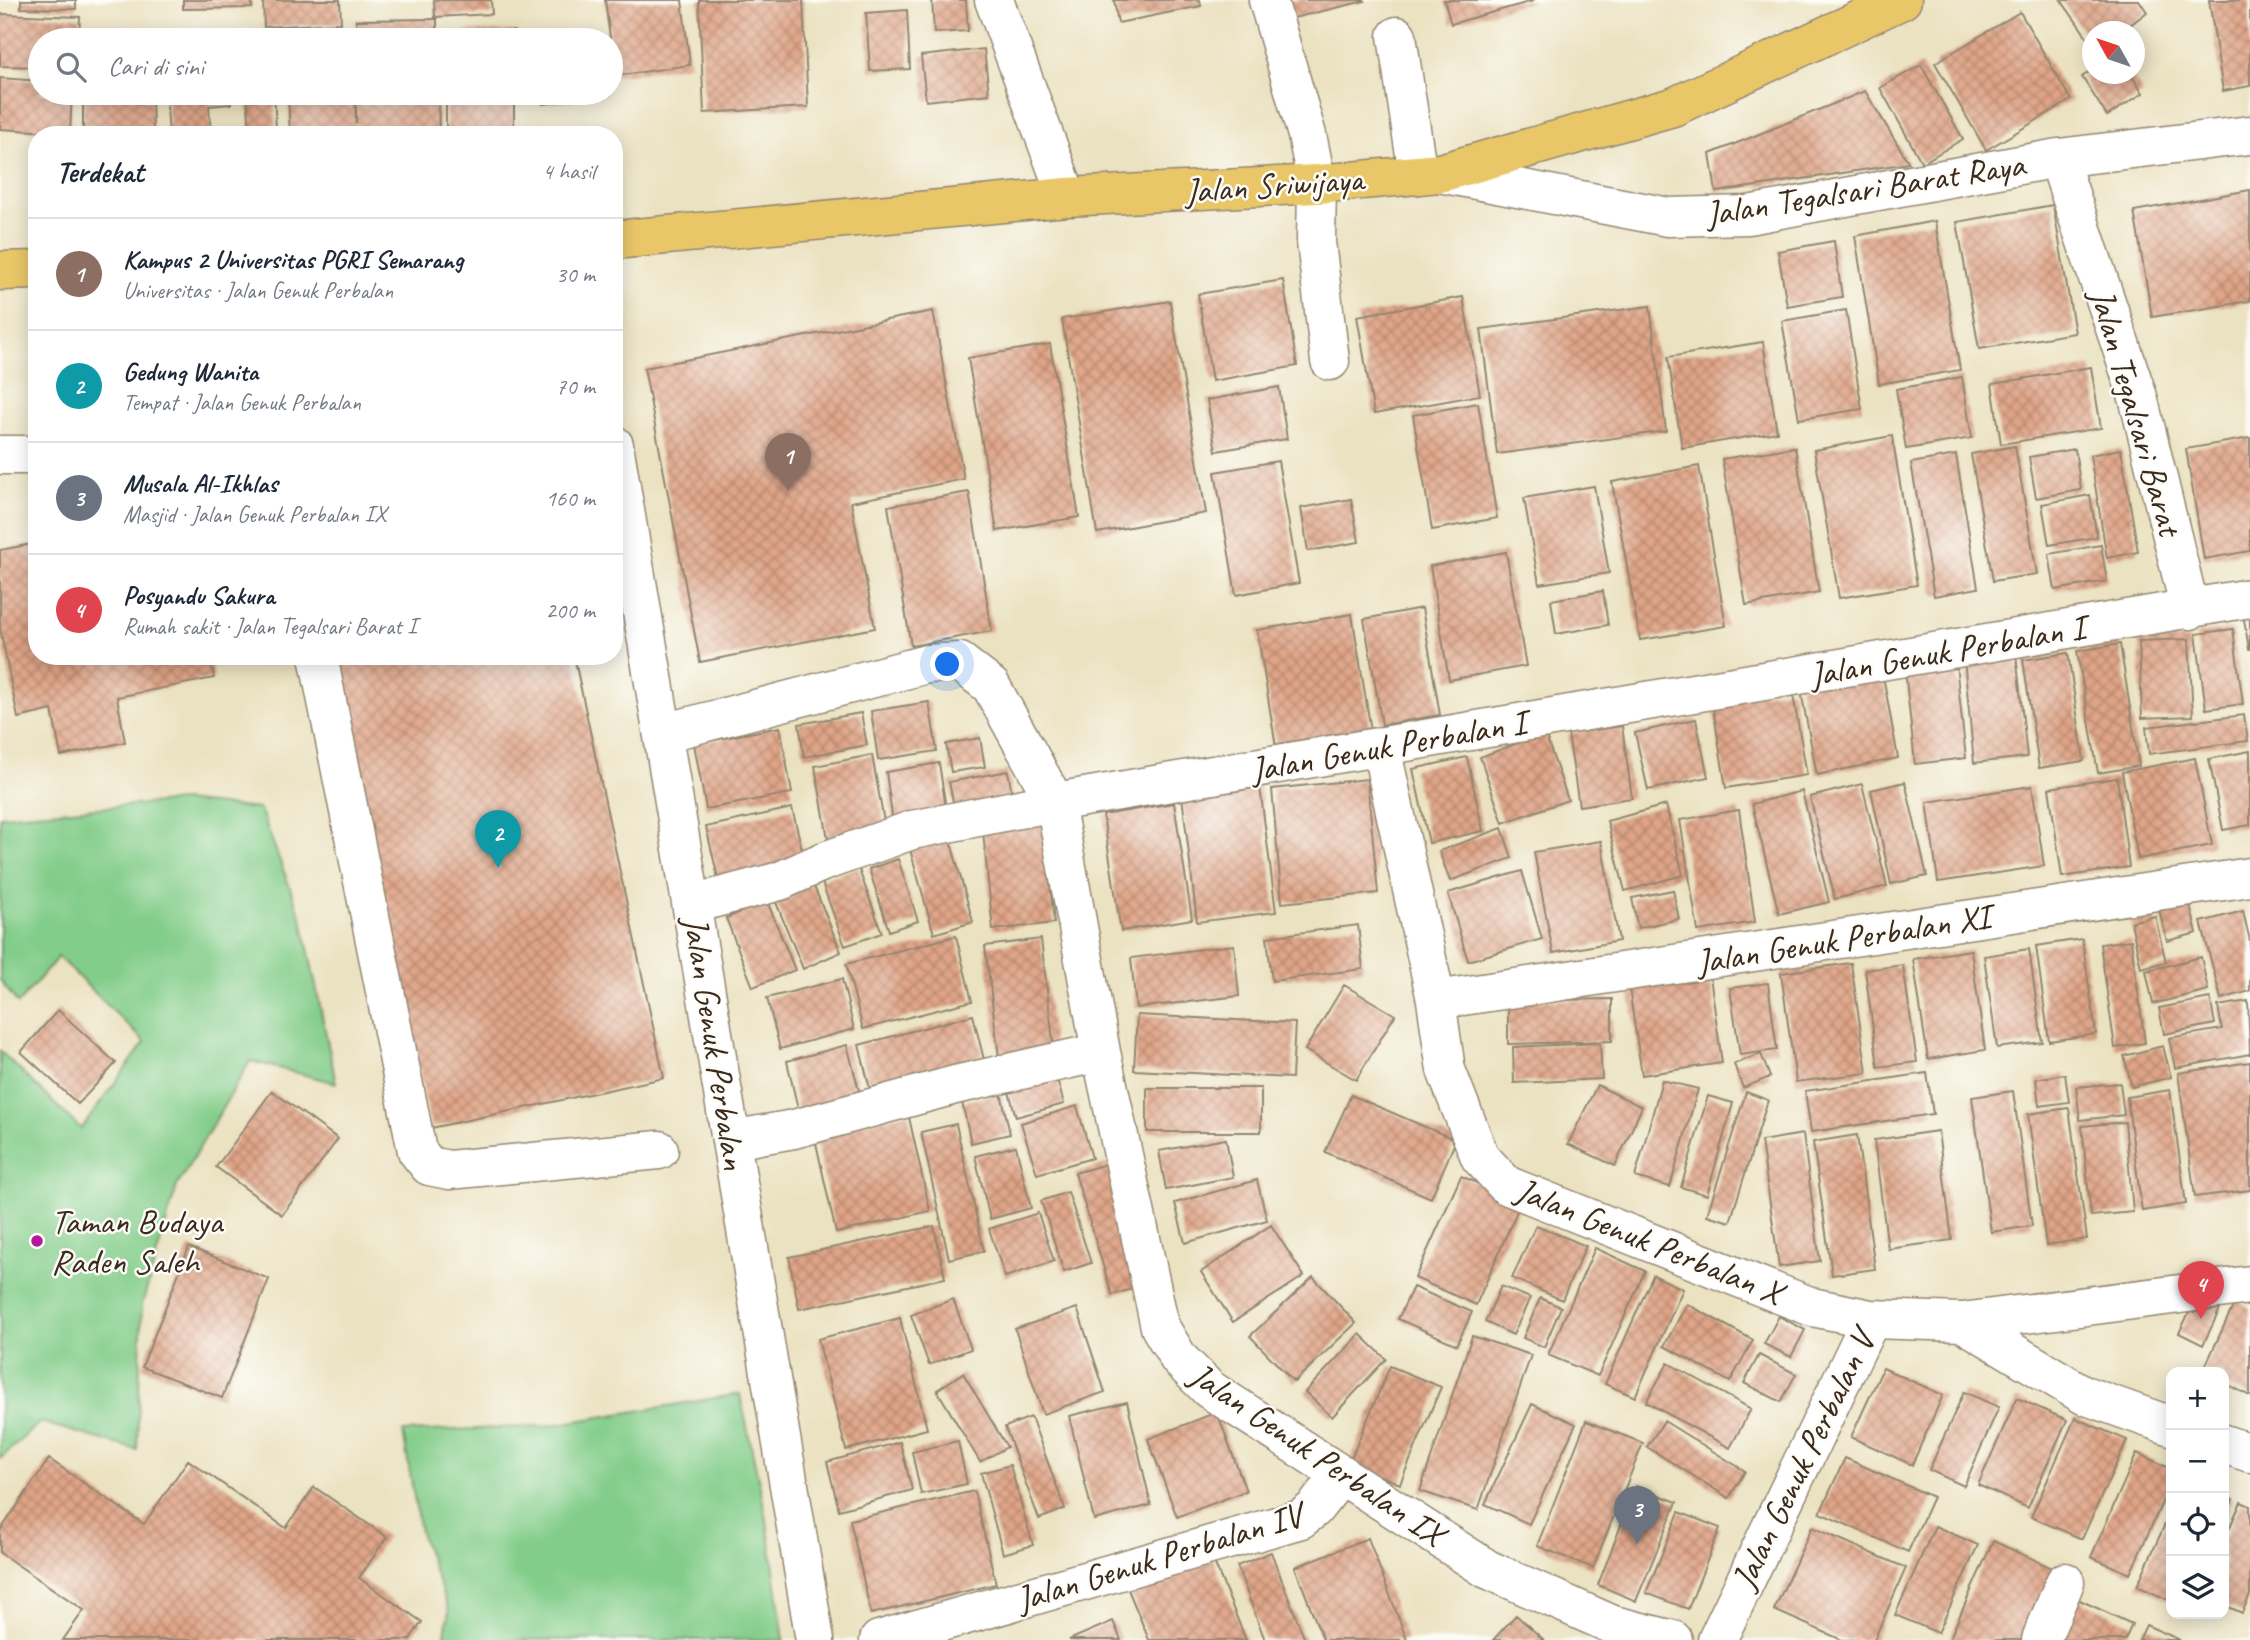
<!DOCTYPE html>
<html lang="id">
<head>
<meta charset="utf-8">
<style>
  body { margin:0; font-family:Caveat,sans-serif; background:#f2f2f3; color:#1f2937 }
  .controls { position:absolute; right:21px; bottom:21px; display:grid; overflow:hidden; border-radius:14px; box-shadow:0 4px 18px #0003 }
  .controls button { width:63px; height:63px; display:grid; place-items:center; padding:0; border:0; border-bottom:2px solid #e0e1e3; background:#fff; color:#1f2937; font:35px sans-serif }
  .compass { position:absolute; left:2082px; top:21px; width:63px; height:63px; border-radius:50%; background:#fff; box-shadow:0 4px 18px #0003; rotate:310deg }
  .you { position:absolute; left:948px; top:665px; width:24px; height:24px; margin:-18px; border:5px solid #fff; border-radius:50%; background:#1a73e8; box-shadow:0 0 0 10px #1a73e833 }
  .badge { display:grid; place-items:center; width:46px; height:46px; border-radius:50%; background:#b5179e; color:#fff; font-size:23px; font-weight:700 }
  .pin { position:absolute; translate:-50% -58px; filter:drop-shadow(0 2px 4px #0008) }
  .pin::after { content:''; position:absolute; top:37px; width:24px; height:21px; background:inherit; clip-path:polygon(0 0,100% 0,50% 100%) }
  .list { margin:0; padding:0; list-style:none }
  h2 { display:flex; justify-content:space-between; align-items:center; height:91px; margin:0; padding:0 28px; font-size:30px }
  h2 small { font-size:23px; font-weight:400; color:#747a83 }
  .list li { display:grid; grid-template-columns:46px 1fr auto; gap:21px; align-items:center; box-sizing:border-box; height:112px; padding:0 28px; border-top:2px solid #e0e1e3 }
  .list b { display:block; font-size:26px; white-space:nowrap }
  .list p { margin:0; font-size:23px; white-space:nowrap; color:#747a83 }
  .list em { font-size:23px; font-style:normal; color:#747a83 }
  .icon { flex:none; width:38px; height:38px; fill:none; stroke:currentColor; stroke-width:2; stroke-linecap:round; stroke-linejoin:round }
  .map { position:relative; flex:none; width:2250px; height:1640px; overflow:hidden }
  .search { position:absolute; background:#fff; box-shadow:0 4px 18px #0003; left:28px; top:28px; width:595px; height:77px; display:flex; align-items:center; gap:18px; box-sizing:border-box; padding:0 24px; border-radius:38px; color:#747a83; font-size:26px }
  .panel { position:absolute; background:#fff; box-shadow:0 4px 18px #0003; left:28px; top:126px; width:595px; height:539px; border-radius:28px }
  .map>svg:first-child { display:block }
  .green { fill:#83cd8a; stroke:#5f7c54; stroke-width:2 }
  .building { fill:url(#building-cross-hatch) }
  .lines { fill:none; stroke-linecap:round; stroke-linejoin:round }
  .minor-casing { stroke:#938670; stroke-width:41 }
  .major-casing { stroke:#938670; stroke-width:41 }
  .minor { stroke:#fff; stroke-width:38 }
  .major { stroke:#e9c769; stroke-width:38 }
  .poi-dot { fill:#b5179e; stroke:#fdfcf7; stroke-width:2.5 }
  .labels { text-anchor:middle; dominant-baseline:central; stroke-width:5; stroke-linejoin:round; paint-order:stroke }
  .street-label { font-size:35px; fill:#3b2a1e; stroke:#fdfcf7 }
  .poi-label { font-size:35px; fill:#3b2a1e; stroke:#fdfcf7; text-anchor:start }
</style>
</head>
<body>
<div class="map">
<svg width="2250" height="1640" viewBox="0 0 2250 1640">
  <defs>
    <pattern id="building-cross-hatch" width="8" height="8" patternUnits="userSpaceOnUse" patternTransform="scale(1.75)"><rect width="8" height="8" fill="#e0a588"/><path d="M0 0l8 8M0 8l8-8" fill="none" stroke="#b7876f"/></pattern>
  </defs>
  <rect width="100%" height="100%" fill="#fdfcf7"/>
  <filter id="ink" filterUnits="userSpaceOnUse"><feTurbulence type="fractalNoise" baseFrequency=".0143" numOctaves="2"/><feDisplacementMap in="SourceGraphic" scale="14" xChannelSelector="R" yChannelSelector="G"/><feConvolveMatrix kernelMatrix="1 2 1 2 8 2 1 2 1" color-interpolation-filters="sRGB"/></filter>
  <filter id="wash" filterUnits="userSpaceOnUse"><feTurbulence type="fractalNoise" baseFrequency=".00686" numOctaves="4" result="noise"/><feDisplacementMap in="SourceGraphic" scale="28" xChannelSelector="R" yChannelSelector="G"/><feGaussianBlur stdDeviation="1.57" result="paint"/><feColorMatrix in="noise" values="0 0 0 0 0 0 0 0 0 0 0 0 0 0 0 0 0 1.4 0 .05"/><feComposite in="paint" operator="in"/></filter>
  <g filter="url(#wash)">
    <rect width="100%" height="100%" fill="#ebe2c1"/>
    <path class="green" d="M182,801L260,809L302,919L336,1083L250,1061L177,1186L142,1305L137,1450L40,1422L0,1459V1051L81,1129L145,1042L58,957L18,1004L0,980V816Z
      M740,1394L767,1520L784,1640H444L449,1611L420,1532L403,1432L546,1426Z"/>
    <g id="blocks">
      <path class="building" d="M21,0H76V9L21,8Z
        M183,0H252V8L183,9Z
        M263,0H340L341,23L264,27Z
        M434,0H491L492,14L435,17Z
        M605,0H682L690,65L615,76Z
        M699,0H803L808,107L704,113Z
        M932,0H966L968,31L934,33Z
        M1114,0H1200L1201,6L1118,23Z
        M1285,0H1364L1365,1L1289,19Z
        M1444,0H1532L1533,1L1451,24Z
        M2061,0H2139L2147,12L2121,32H2092V44Z
        M2209,0H2250V86L2223,91Z
        M907,10L910,69L870,71L866,13Z
        M2020,12L2071,100L1986,150L1935,63Z
        M0,14L80,17L79,40H40V67L0,66Z
        M437,19V40H356V20Z
        M447,31H514V40H447Z
        M151,33V40H82V35Z
        M227,33V40H163V37Z
        M984,49L989,94L926,101L921,56Z
        M1921,65L1963,139L1922,163L1880,88Z
        M2092,70V74H2131L2143,93L2107,116L2082,77Z
        M0,78L40,81V93H72L70,133L0,129Z
        M1865,91L1909,163L1716,192L1710,154Z
        M83,93H152L153,134L83,135Z
        M166,93H230L231,104L209,106L211,135H169Z
        M247,93H274L276,129L284,128L285,135H227L250,131Z
        M288,93H355L356,123V93H438L439,135H290Z
        M446,93H514V135H446Z
        M541,93H609V94L543,104Z
        M2250,190V301L2152,317L2134,211Z
        M2053,205L2075,333L1979,349L1957,222Z
        M1935,221L1960,370L1879,384L1855,236Z
        M1834,241L1842,297L1787,306L1778,251Z
        M1283,280L1297,366L1212,381L1198,294Z
        M1463,297L1480,395L1374,414L1357,316Z
        M1170,301L1206,513L1097,533L1062,319Z
        M1650,306L1666,431L1497,454L1481,329Z
        M1846,310L1862,409L1799,419L1782,321Z
        M933,311L964,479L851,502L875,628L700,662L644,368Z
        M1763,342L1777,432L1682,448L1668,357Z
        M1050,344L1079,517L997,531L968,358Z
        M2091,367L2101,428L2001,444L1992,384Z
        M1962,377L1972,438L1906,449L1896,389Z
        M1279,387L1287,439L1216,451L1207,400Z
        M1478,403L1497,518L1432,530L1413,415Z
        M1892,436L1917,585L1839,598L1814,450Z
        M2250,438V551L2204,559L2186,449Z
        M2015,446L2037,574L1993,581L1971,454Z
        M1795,447L1819,592L1746,605L1722,459Z
        M2075,449L2081,490L2036,498L2029,457Z
        M2121,449L2138,552L2107,558L2090,455Z
        M1956,455L1978,588L1934,596L1911,463Z
        M1278,461L1299,583L1236,595L1215,472Z
        M1699,466L1726,626L1640,640L1612,482Z
        M1594,486L1609,573L1539,584L1524,498Z
        M969,492L992,631L911,646L888,506Z
        M2090,495L2097,537L2049,545L2042,504Z
        M1351,499L1359,542L1308,551L1301,508Z
        M37,543V656H210L214,678L117,697L125,742L61,756L52,710L18,718L0,628V550Z
        M2101,545L2107,581L2055,590L2049,554Z
        M1506,552L1526,666L1449,680L1430,566Z
        M1603,591L1608,625L1556,634L1551,600Z
        M1422,608L1440,715L1382,725L1364,619Z
        M2250,613V649H2249L2243,614Z
        M1352,614L1371,731L1276,747L1257,630Z
        M2233,629L2243,704L2206,709L2196,634Z
        M2189,639L2193,716L2142,718L2139,641Z
        M2120,644L2139,766L2098,773L2077,651Z
        M2016,653L2027,757L1974,763L1964,659Z
        M2068,653L2084,761L2039,768L2023,660Z
        M340,656H574L664,1078L431,1128L332,658Z
        M1956,664L1966,758L1915,764L1905,670Z
        M1882,670L1898,758L1817,775L1800,686Z
        M1792,689L1807,775L1726,788L1712,702Z
        M929,702L937,751L878,760L871,711Z
        M861,713L867,745L804,757L799,724Z
        M2244,715L2248,741L2149,754L2146,727Z
        M1696,719L1708,777L1648,790L1635,733Z
        M1622,726L1632,798L1579,806L1568,734Z
        M780,727L792,793L706,809L694,744Z
        M1545,733L1568,800L1503,823L1480,757Z
        M980,738L985,767L951,772L946,744Z
        M2250,751V825L2223,830L2209,759Z
        M872,755L886,833L829,844L815,766Z
        M1467,757L1483,831L1429,843L1413,769Z
        M2195,758L2212,845L2138,859L2122,772Z
        M939,763L947,815L893,823L886,772Z
        M1008,771L1014,805L956,816L949,782Z
        M2117,778L2129,867L2062,877L2049,788Z
        M1367,779L1378,893L1282,903L1272,789Z
        M1905,782L1927,876L1891,884L1871,790Z
        M1862,784L1887,886L1835,899L1810,797Z
        M2032,786L2044,866L1938,882L1927,802Z
        M1260,787L1276,912L1197,922L1182,796Z
        M1802,791L1829,902L1779,914L1752,804Z
        M1174,803L1192,919L1121,931L1103,815Z
        M1666,805L1683,875L1625,891L1607,821Z
        M792,808L805,862L719,882L706,827Z
        M1739,810L1755,922L1698,931L1680,820Z
        M1043,815L1054,923L993,930L982,822Z
        M947,828L973,922L934,934L907,839Z
        M1502,828L1512,858L1450,881L1439,851Z
        M1601,841L1619,941L1553,953L1534,852Z
        M898,859L918,921L889,931L869,869Z
        M858,867L882,933L845,946L821,880Z
        M1522,871L1542,939L1468,961L1448,893Z
        M813,884L841,952L803,969L775,900Z
        M1673,890L1679,919L1638,928L1632,898Z
        M767,901L795,970L753,987L726,918Z
        M2189,901L2197,933L2167,941L2159,909Z
        M2243,911L2250,941V991L2221,999L2201,922Z
        M2155,916L2166,962L2141,968L2131,922Z
        M1358,925L1363,969L1272,981L1267,937Z
        M956,936L972,1001L863,1029L846,964Z
        M1041,939L1055,1058L1000,1065L985,946Z
        M2082,939L2096,1034L2049,1041L2036,946Z
        M2131,940L2145,1043L2115,1048L2100,944Z
        M1234,945L1239,996L1136,1008L1131,958Z
        M2029,949L2042,1042L1997,1048L1984,956Z
        M1971,950L1985,1050L1928,1059L1913,959Z
        M2201,957L2208,990L2153,1004L2146,971Z
        M1851,963L1867,1073L1796,1082L1781,973Z
        M1903,965L1917,1062L1878,1067L1865,970Z
        M1710,976L1722,1063L1642,1075L1629,988Z
        M842,979L854,1029L780,1049L767,998Z
        M1768,983L1777,1050L1740,1055L1730,988Z
        M1344,985L1395,1015L1356,1080L1305,1050Z
        M2210,998L2215,1024L2164,1034L2159,1008Z
        M1612,999V1041L1508,1044V1001Z
        M2248,1001L2250,1054L2175,1068L2169,1038L2222,1029L2218,1006Z
        M58,1010L116,1063L78,1104L21,1052Z
        M973,1015L986,1068L872,1097L859,1045Z
        M1137,1015L1295,1023L1292,1078L1134,1070Z
        M1600,1043L1602,1079L1514,1083L1513,1047Z
        M847,1045L862,1102L800,1118L787,1061Z
        M2163,1046L2171,1077L2132,1087L2124,1056Z
        M1761,1054L1770,1077L1743,1088L1734,1064Z
        M2250,1062V1190L2195,1197L2178,1073Z
        M1054,1068L1064,1104L1016,1117L1006,1081Z
        M1927,1073L1933,1114L1811,1132L1805,1091Z
        M2065,1074L2069,1102L2039,1106L2036,1079Z
        M1662,1080L1698,1089L1670,1187L1635,1177Z
        M2120,1083L2124,1115L2080,1120L2076,1087Z
        M1597,1085L1642,1107L1615,1166L1568,1144Z
        M1147,1088H1261V1132H1147Z
        M2170,1090L2186,1204L2142,1211L2127,1097Z
        M272,1091L338,1139L282,1215L216,1167Z
        M2013,1091L2032,1226L1991,1232L1972,1097Z
        M1746,1092L1768,1100L1730,1222L1707,1215Z
        M1001,1093L1010,1134L971,1143L962,1102Z
        M1351,1095L1456,1140L1431,1198L1325,1152Z
        M1708,1096L1733,1103L1707,1195L1681,1187Z
        M1077,1106L1092,1158L1037,1174L1021,1123Z
        M2069,1108L2087,1239L2046,1245L2028,1114Z
        M908,1113L930,1211L836,1233L814,1134Z
        M2125,1122L2133,1212L2091,1216L2082,1126Z
        M956,1124L984,1251L949,1259L921,1132Z
        M1938,1131L1952,1240L1888,1249L1874,1140Z
        M1803,1134L1820,1261L1779,1267L1761,1141Z
        M1857,1135L1875,1269L1832,1275L1813,1142Z
        M1226,1139L1233,1177L1166,1190L1159,1151Z
        M1016,1146L1031,1208L990,1219L975,1156Z
        M1109,1163L1145,1285L1112,1295L1075,1173Z
        M1461,1176L1521,1202L1476,1305L1415,1278Z
        M1257,1180L1267,1220L1185,1243L1175,1203Z
        M1068,1192L1091,1263L1064,1272L1041,1201Z
        M1038,1213L1054,1261L1005,1277L989,1229Z
        M1271,1225L1304,1276L1233,1322L1201,1272Z
        M1536,1225L1586,1246L1562,1300L1512,1278Z
        M934,1226L945,1278L799,1309L789,1257Z
        M189,1247L269,1279L222,1398L142,1367Z
        M1595,1248L1645,1271L1598,1376L1548,1355Z
        M1653,1275L1683,1289L1635,1397L1605,1384Z
        M1313,1277L1356,1323L1294,1382L1250,1336Z
        M1501,1286L1530,1298L1513,1335L1485,1322Z
        M1413,1287L1472,1312L1457,1345L1398,1319Z
        M2198,1294L2222,1305L2203,1345L2179,1333Z
        M1540,1298L1561,1307L1544,1347L1523,1338Z
        M953,1299L971,1349L929,1365L911,1315Z
        M2236,1300L2250,1308V1396L2224,1383V1372L2203,1371Z
        M1687,1304L1753,1340L1730,1382L1664,1346Z
        M1077,1308L1105,1392L1043,1414L1015,1329Z
        M1779,1316L1805,1330L1791,1357L1764,1344Z
        M900,1318L927,1429L846,1450L818,1339Z
        M1360,1334L1386,1359L1332,1417L1305,1392Z
        M1472,1336L1531,1355L1478,1510L1420,1491Z
        M1759,1355L1796,1374L1781,1402L1744,1383Z
        M1668,1363L1751,1409L1730,1448L1646,1402Z
        M1390,1366L1441,1387L1400,1484L1349,1463Z
        M1883,1368L1943,1395L1912,1465L1851,1437Z
        M963,1373L1007,1447L980,1462L937,1390Z
        M1964,1392L1999,1407L1964,1486L1929,1470Z
        M2017,1398L2067,1420L2028,1508L1978,1485Z
        M1127,1402L1151,1505L1094,1520L1069,1416Z
        M1532,1404L1576,1424L1529,1524L1485,1504Z
        M1217,1412L1246,1491L1177,1517L1148,1439Z
        M1031,1417L1065,1509L1039,1519L1005,1427Z
        M2075,1418L2127,1440L2082,1539L2031,1517Z
        M1586,1421L1643,1443L1593,1568L1537,1546Z
        M1664,1421L1745,1471L1729,1498L1647,1447Z
        M958,1441L967,1484L921,1494L912,1452Z
        M900,1442L912,1490L839,1510L827,1462Z
        M2137,1453L2171,1469V1483L2130,1574L2091,1557Z
        M1845,1458L1933,1497L1908,1552L1820,1513Z
        M49,1459L144,1524L188,1460L286,1528L314,1487L387,1537L359,1578L422,1622L409,1640H63L84,1610L0,1553V1531Z
        M1010,1465L1033,1545L1003,1554L981,1473Z
        M1636,1486L1677,1502L1636,1601L1598,1585Z
        M974,1491L996,1584L871,1614L850,1520Z
        M2224,1495L2233,1499L2224,1520Z
        M2241,1502L2250,1506V1595L2242,1613L2224,1605V1540Z
        M2171,1511V1601L2137,1586Z
        M1679,1512L1720,1528L1688,1609L1646,1593Z
        M1935,1526L1978,1545L1938,1633L1895,1615Z
        M1812,1527L1906,1568L1874,1640H1842L1774,1610Z
        M1368,1538L1407,1640H1323L1295,1567Z
        M1993,1541L2059,1571L2028,1640H1949Z
        M1210,1552L1246,1640H1149L1127,1587Z
        M1271,1552L1305,1640H1265L1237,1566Z
        M2073,1597L2132,1624L2125,1640H2053Z
        M1516,1615L1544,1640H1493Z
        M1113,1621L1121,1640H1069Z
        M2146,1625L2180,1640H2139Z"/>
    </g>
  </g>
  <g filter="url(#ink)">
    <use href="#blocks" fill-opacity="0" stroke="#938670" stroke-width="2"/>
    <g class="lines">
      <defs>
        <path id="minor" d="M994,0L1067,197
          M1268,0L1307,135L1317,184L1316,242L1330,361
          M1397,36L1418,175
          M2058,158L2138,397L2190,610
          M1440,173L1668,217L1748,215L2058,158L2250,135
          M614,445L815,1640
          M0,455H37
          M318,656L417,1151L429,1166L449,1170L659,1150
          M664,733L927,664L960,662L991,686L1055,802L2250,598
          M1381,747L1436,1000L1446,1070L1480,1157L1506,1185L1812,1307L1871,1319L1962,1322L2250,1285
          M693,904L780,881L822,862L912,830L1055,802L1101,1052L1160,1327L1179,1359L1209,1389L1487,1569L1613,1625L1673,1640
          M1436,1000L2250,877
          M731,1140L794,1129L955,1085L1101,1052
          M1962,1322L2084,1395L2171,1426
          M2224,1444L2250,1453
          M879,1640L1301,1519L1314,1509L1342,1474
          M1717,1640L1871,1319
          M2041,1640L2065,1582"/>
        <path id="major" d="M614,240L1067,197L1317,184L1440,173L1673,107L1902,0
          M0,271L37,270"/>
      </defs>
      <use href="#minor" class="minor-casing"/>
      <use href="#major" class="major-casing"/>
      <use href="#minor" class="minor"/>
      <use href="#major" class="major"/>
    </g>
  </g>
  <circle class="poi-dot" cx="37" cy="1241" r="7"/>
  <g class="labels">
    <g class="street-label">
      <text transform="translate(1274 185) rotate(-4)">Jalan Sriwijaya</text>
      <text transform="translate(1865 189) rotate(-9)">Jalan Tegalsari Barat Raya</text>
      <text transform="translate(2136 412) rotate(74)">Jalan Tegalsari Barat</text>
      <text transform="translate(1947 651) rotate(-10)">Jalan Genuk Perbalan I</text>
      <text transform="translate(1388 746) rotate(-10)">Jalan Genuk Perbalan I</text>
      <text transform="translate(1843 939) rotate(-9)">Jalan Genuk Perbalan XI</text>
      <text transform="translate(715 1043) rotate(81)">Jalan Genuk Perbalan</text>
      <text transform="translate(1649 1241) rotate(22)">Jalan Genuk Perbalan X</text>
      <text transform="translate(1317 1454) rotate(34)">Jalan Genuk Perbalan IX</text>
      <text transform="translate(1803 1460) rotate(-64)">Jalan Genuk Perbalan V</text>
      <text transform="translate(1159 1557) rotate(-17)">Jalan Genuk Perbalan IV</text>
    </g>
    <g class="poi-label">
      <text x="51" y="1221">Taman Budaya<tspan x="51" dy="40">Raden Saleh</tspan></text>
    </g>
  </g>
</svg>
<div class="controls">
<button>+</button>
<button>−</button>
<button><svg class="icon" aria-label="locate" viewBox="0 0 24 24"><circle cx="12" cy="12" r="6"/><path d="M12 2v4M12 18v4M2 12h4M18 12h4"/></svg></button>
<button><svg class="icon" aria-label="layers" viewBox="0 0 24 24"><path d="M12 4l9 5-9 5-9-5zM3 14l9 5 9-5"/></svg></button>
</div>
<svg class="compass" viewBox="-18 -18 36 36"><path d="M0-13l5 13h-10z" fill="#e53935"/><path d="M0 13l5-13h-10z" fill="#747a83"/></svg>
<div class="you"></div>
<div class="pin badge" style="left:788px;top:491px;background:#8d6e63">1</div>
<div class="pin badge" style="left:498px;top:868px;background:#0f9aa8">2</div>
<div class="pin badge" style="left:1637px;top:1544px;background:#6b7280">3</div>
<div class="pin badge" style="left:2201px;top:1319px;background:#e0444e">4</div>
<div class="search"><svg class="icon" aria-label="search" viewBox="0 0 24 24"><circle cx="10" cy="10" r="6"/><path d="M15 15l6 6"/></svg>Cari di sini</div>
<section class="panel">
<h2>Terdekat<small>4 hasil</small></h2>
<ul class="list">
<li><span class="badge" style="background:#8d6e63">1</span><div><b>Kampus 2 Universitas PGRI Semarang</b><p>Universitas · Jalan Genuk Perbalan</p></div><em>30 m</em></li>
<li><span class="badge" style="background:#0f9aa8">2</span><div><b>Gedung Wanita</b><p>Tempat · Jalan Genuk Perbalan</p></div><em>70 m</em></li>
<li><span class="badge" style="background:#6b7280">3</span><div><b>Musala Al-Ikhlas</b><p>Masjid · Jalan Genuk Perbalan IX</p></div><em>160 m</em></li>
<li><span class="badge" style="background:#e0444e">4</span><div><b>Posyandu Sakura</b><p>Rumah sakit · Jalan Tegalsari Barat I</p></div><em>200 m</em></li>
</ul>
</section>
</div>
</body>
</html>
